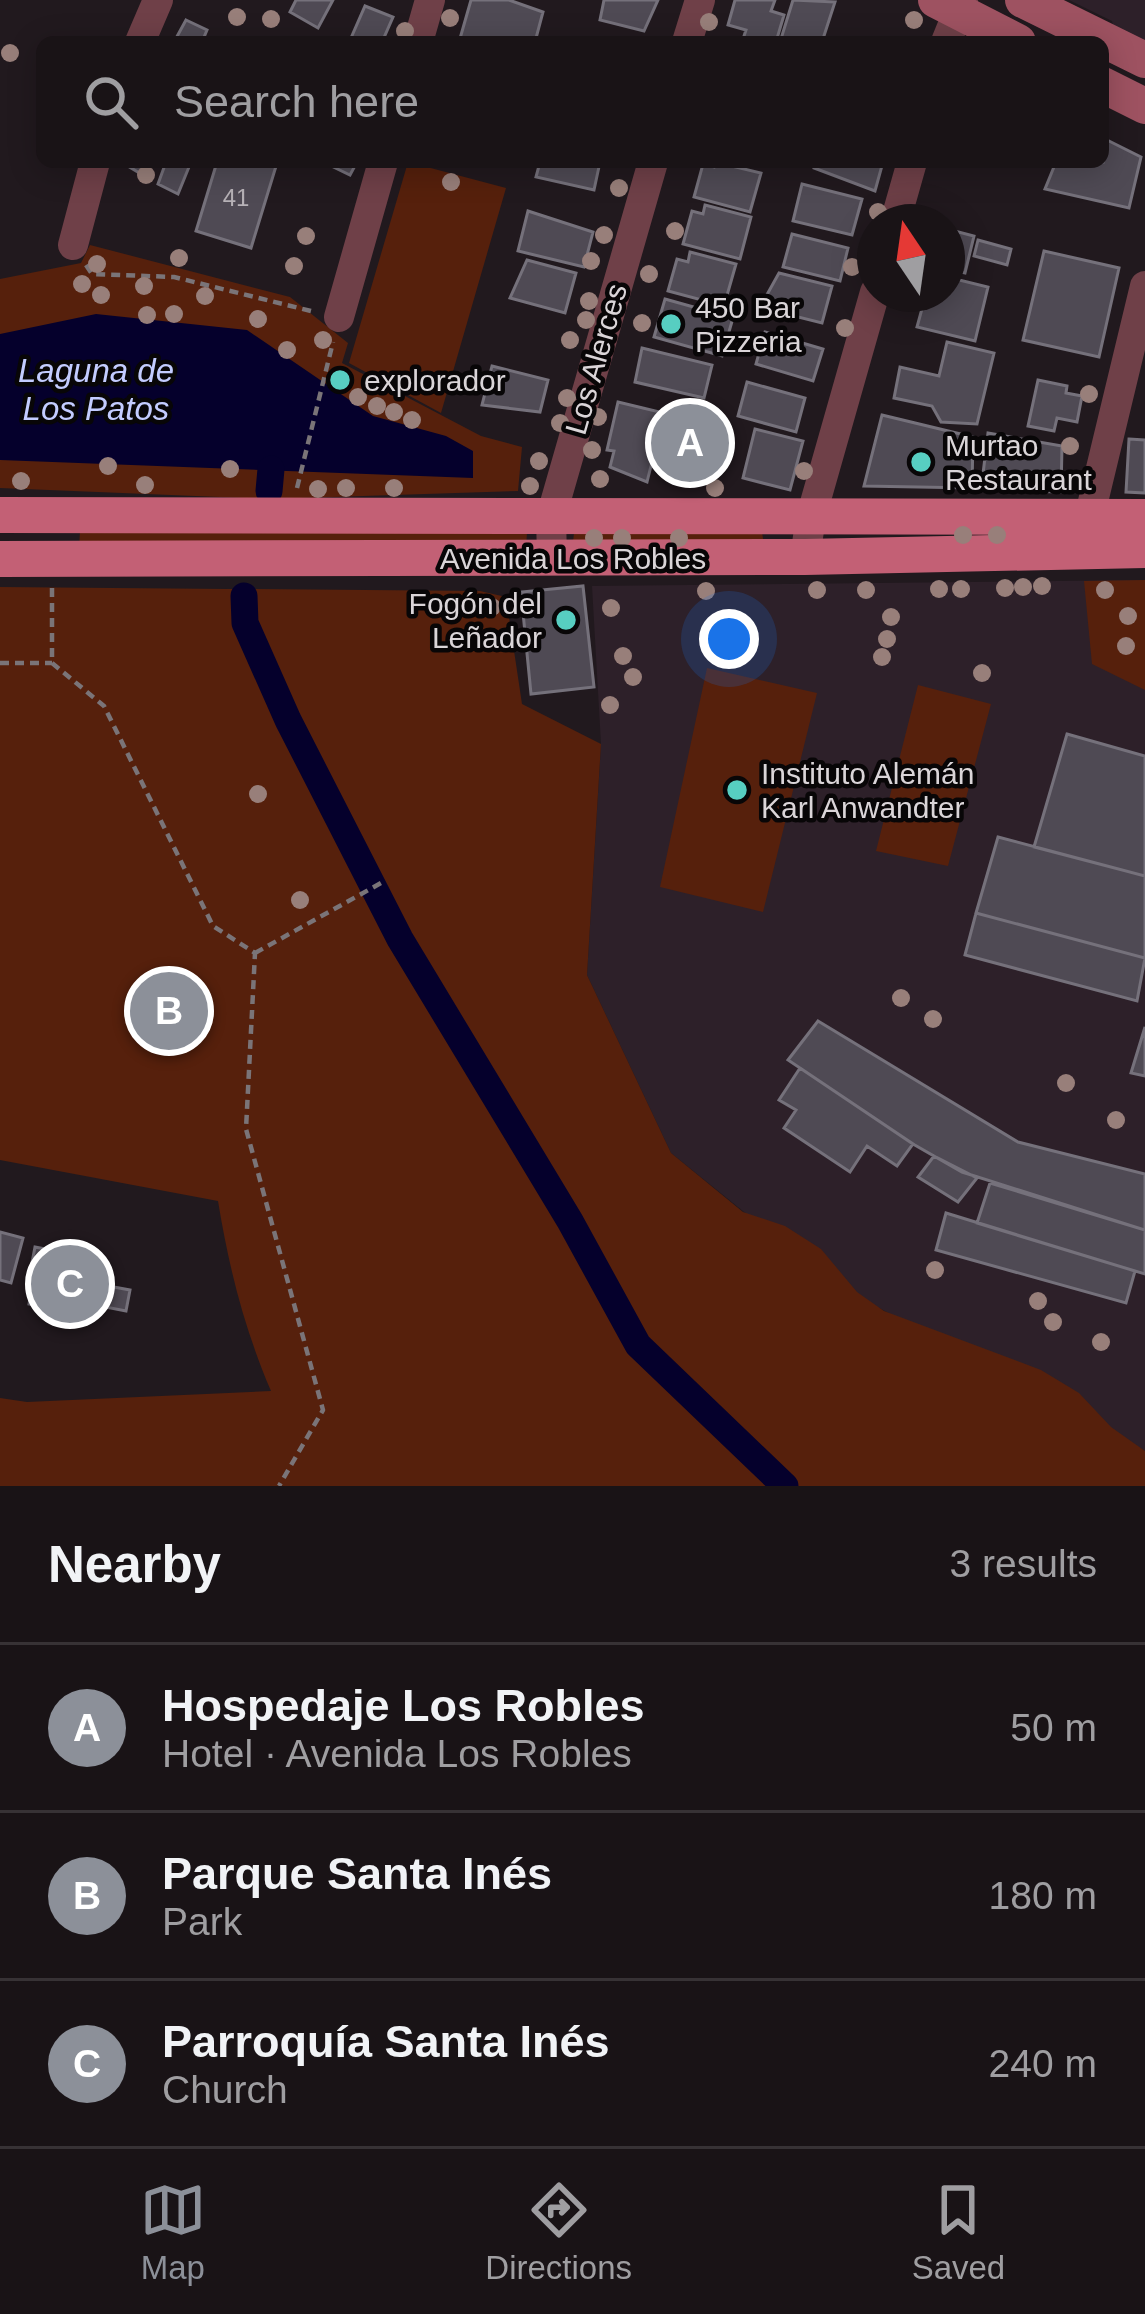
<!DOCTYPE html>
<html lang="en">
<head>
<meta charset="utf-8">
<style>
  body { margin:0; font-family:Helvetica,sans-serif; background:#262023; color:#f1f3f6 }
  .compass { position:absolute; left:857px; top:204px; width:108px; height:108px; border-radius:50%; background:#191316; box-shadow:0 6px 30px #0003; rotate:347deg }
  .you { position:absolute; left:729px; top:639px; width:42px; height:42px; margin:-30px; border:9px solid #fff; border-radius:50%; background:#1a73e8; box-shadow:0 0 0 18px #1a73e833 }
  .badge { display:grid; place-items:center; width:78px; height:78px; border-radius:50%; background:#8c9099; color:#fff; font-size:39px; font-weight:700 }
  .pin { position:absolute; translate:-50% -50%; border:6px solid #fff; box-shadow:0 3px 12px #0006 }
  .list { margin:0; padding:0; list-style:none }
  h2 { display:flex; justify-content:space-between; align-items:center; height:156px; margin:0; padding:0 48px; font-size:51px }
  h2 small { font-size:39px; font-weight:400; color:#9f9ea1 }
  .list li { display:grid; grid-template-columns:78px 1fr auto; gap:36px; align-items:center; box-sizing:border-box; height:168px; padding:0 48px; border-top:3px solid #373235 }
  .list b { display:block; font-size:45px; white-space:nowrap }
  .list p { margin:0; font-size:39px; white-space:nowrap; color:#9f9ea1 }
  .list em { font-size:39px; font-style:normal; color:#9f9ea1 }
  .icon { flex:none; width:66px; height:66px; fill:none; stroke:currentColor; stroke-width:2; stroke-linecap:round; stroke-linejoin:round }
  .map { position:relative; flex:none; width:1145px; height:1486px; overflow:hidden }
  .search { position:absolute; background:#191316; box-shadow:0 6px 30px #0003; left:36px; right:36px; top:36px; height:132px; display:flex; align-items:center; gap:30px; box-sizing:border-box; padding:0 42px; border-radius:18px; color:#9f9ea1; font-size:45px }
  .sheet { height:660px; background:#191316 }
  nav { display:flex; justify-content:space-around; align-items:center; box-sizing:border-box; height:168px; border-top:3px solid #373235; background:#191316; font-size:33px; color:#9f9ea1 }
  nav a { display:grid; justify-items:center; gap:6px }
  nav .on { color:#8c9099 }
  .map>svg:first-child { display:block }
  .built { fill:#2d2029 }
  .green { fill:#56200c }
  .water { fill:#05002c }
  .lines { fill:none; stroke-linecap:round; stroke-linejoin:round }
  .canal { stroke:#05002c; stroke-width:27 }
  .building { fill:#4f4a54; stroke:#75717b; stroke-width:3 }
  .path { stroke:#7a7478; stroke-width:4.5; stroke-dasharray:9 6; stroke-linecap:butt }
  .street { stroke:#6f4048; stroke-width:30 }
  .secondary { stroke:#9e5261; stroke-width:36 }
  .primary { stroke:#c36075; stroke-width:36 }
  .tree { fill:#987f7a }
  .poi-dot { fill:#57cec1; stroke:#080607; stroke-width:4.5 }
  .labels { text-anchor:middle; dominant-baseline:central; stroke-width:9; stroke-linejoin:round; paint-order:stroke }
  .number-label { font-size:24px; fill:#b7b2b7 }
  .poi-label { font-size:30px; fill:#dad5d8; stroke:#080607; text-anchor:start }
  .street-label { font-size:30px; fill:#dad5d8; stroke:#080607 }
  .water-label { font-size:33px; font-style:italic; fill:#c3ccff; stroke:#080607 }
</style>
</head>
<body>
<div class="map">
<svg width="1145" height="1486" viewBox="0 0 1145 1486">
  <rect width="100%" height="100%" fill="#21191e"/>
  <path class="built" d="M1069,0H1145V56L1116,41L1112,21Z
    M1145,580V1451L831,1282L671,1153L587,975L601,744L592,586Z"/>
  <path class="green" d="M408,162L506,188L441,413L349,363Z
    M90,245L290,297L348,343L342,363L481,436L522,447L518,491L271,499L0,488V279L81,263Z
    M80,531L527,532L526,548L79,549Z
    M762,532L764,545L573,542L574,533Z
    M1145,580V690L1092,664L1084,581Z
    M0,587L480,591L506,597L522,704L601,744L587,975L671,1153L743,1212L785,1226L821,1249L857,1292L884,1311L1041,1370L1079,1393L1111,1427L1145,1451V1486H0V1398L27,1402L271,1391C244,1328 229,1268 218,1201L0,1160Z
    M707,668L817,693L763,912L660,887Z
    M918,685L991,704L948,866L876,851Z"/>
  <path class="water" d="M96,314L247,330L373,416L446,436L473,451V478L0,460V334Z"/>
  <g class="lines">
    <path class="canal" d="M269,491L271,469
      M244,596L245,623L288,720L400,939L570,1221L638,1345L785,1486"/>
  </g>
  <path class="building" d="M296,0H333L318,28L290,12Z
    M471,0H509L543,12L535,42H459Z
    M604,0H658L644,31L600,20Z
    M735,0H775L771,11L784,15L776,42H742L746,30L728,25Z
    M793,0L835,2L822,42H780Z
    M365,6L393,17L382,42L351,38Z
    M186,20L207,30L202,42H174Z
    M1103,138L1141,157L1129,208L1045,189L1056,162H1103Z
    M121,162H149L143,175Z
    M166,162H191L178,194L158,184Z
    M217,162L277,163L251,248L196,231Z
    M323,162H357L350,175Z
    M540,162H600L594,190L536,177Z
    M715,162L761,173L750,212L694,197L703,164L714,167Z
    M815,162H883L875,191L814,168Z
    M802,184L862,199L852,235L793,221Z
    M705,205L751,217L740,259L683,244L692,211L703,214Z
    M528,211L593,232L584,267L518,251Z
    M947,229L974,236L965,273L947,269Z
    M792,234L848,248L840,281L783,267Z
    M978,240L1011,249L1007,265L974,256Z
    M1044,251L1119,268L1099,357L1023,340Z
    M690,252L736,264L724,306L668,291L677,259L688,262Z
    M527,260L576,273L565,313L510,298Z
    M779,273L832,286L822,323L770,310L772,302L764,300Z
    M947,277L988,287L975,341L917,327L926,294H947Z
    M665,299L733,318L722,356L654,337Z
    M765,332L823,349L813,381L756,364Z
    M947,342L994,353L977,424L941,422L932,406L894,398L900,367L939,376Z
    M642,348L712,365L704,398L635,382Z
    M492,366L548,380L540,412L482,405Z
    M1038,380L1067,386L1066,393L1082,396L1077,422L1057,418L1054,431L1028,426Z
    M747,382L805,398L796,432L738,416Z
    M618,402L664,413L647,482L610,467L614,451L607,450Z
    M681,411L715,420L700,476L665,467Z
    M882,415L973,437L972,488L864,486Z
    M755,429L803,441L790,490L743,478Z
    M988,433L1062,446L1061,492L981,490Z
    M1129,439L1145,440V493L1126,492Z
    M583,586L594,687L531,694L521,592Z
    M1067,734L1145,756V876L1034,847Z
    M998,837L1145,876V958L976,913Z
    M976,913L1145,958L1137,1001L965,955Z
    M818,1021L1018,1142L1145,1174V1230L962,1172L913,1144L788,1060Z
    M1145,1027V1076L1131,1073Z
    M800,1068L913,1144L897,1166L867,1146L850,1172L784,1128L796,1110L779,1100Z
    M934,1156L977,1178L958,1202L918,1177Z
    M990,1183L1145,1230V1274L977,1223Z
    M946,1213L1135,1271L1126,1303L936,1250Z
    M0,1232L23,1238L11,1283L0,1280Z
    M35,1247L97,1259L92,1283L130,1290L126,1311L70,1300L68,1311L29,1304L32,1286L46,1288L49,1277L30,1273Z"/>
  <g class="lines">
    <path class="path" d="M86,265L92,274L174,277L311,311
      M297,488L333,342
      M52,588V663L104,706L213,926L255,953L246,1129L323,1410L279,1486
      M0,663H52
      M255,953L381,883"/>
    <path class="street" d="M140,42L158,0
      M418,42L430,0
      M687,42L700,0
      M946,42L963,0
      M895,222L912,162
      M73,245L95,162
      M339,317L383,162
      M1084,539L1145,286
      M552,557L551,517L653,162
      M805,557L811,517L875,292"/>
    <path class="secondary" d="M936,0L1018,42
      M1023,0L1145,60
      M1103,85L1145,106"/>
    <path class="primary" d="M0,515L1145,517
      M0,559L805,557L1145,550"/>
  </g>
  <g class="tree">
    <circle cx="237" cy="17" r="9"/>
    <circle cx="450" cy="18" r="9"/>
    <circle cx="271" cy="19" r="9"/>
    <circle cx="914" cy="20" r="9"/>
    <circle cx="709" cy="22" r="9"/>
    <circle cx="405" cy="31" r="9"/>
    <circle cx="10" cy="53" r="9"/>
    <circle cx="146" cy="175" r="9"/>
    <circle cx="451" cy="182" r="9"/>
    <circle cx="619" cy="188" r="9"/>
    <circle cx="878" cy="212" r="9"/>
    <circle cx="675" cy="231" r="9"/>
    <circle cx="604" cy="235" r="9"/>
    <circle cx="306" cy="236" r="9"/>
    <circle cx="179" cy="258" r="9"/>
    <circle cx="591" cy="261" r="9"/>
    <circle cx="97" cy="264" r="9"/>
    <circle cx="294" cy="266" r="9"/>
    <circle cx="852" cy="267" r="9"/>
    <circle cx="649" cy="274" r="9"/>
    <circle cx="82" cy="284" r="9"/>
    <circle cx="144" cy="286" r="9"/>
    <circle cx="101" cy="295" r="9"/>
    <circle cx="205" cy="296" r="9"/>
    <circle cx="589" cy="301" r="9"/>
    <circle cx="174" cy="314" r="9"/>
    <circle cx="147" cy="315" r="9"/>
    <circle cx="258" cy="319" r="9"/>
    <circle cx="586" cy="320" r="9"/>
    <circle cx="642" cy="323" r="9"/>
    <circle cx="845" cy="328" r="9"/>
    <circle cx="323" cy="340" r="9"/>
    <circle cx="570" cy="340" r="9"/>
    <circle cx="287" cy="350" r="9"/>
    <circle cx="1089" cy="394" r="9"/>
    <circle cx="358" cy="397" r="9"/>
    <circle cx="567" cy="398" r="9"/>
    <circle cx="377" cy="406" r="9"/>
    <circle cx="394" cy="412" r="9"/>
    <circle cx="598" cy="417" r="9"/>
    <circle cx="412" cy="420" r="9"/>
    <circle cx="560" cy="423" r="9"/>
    <circle cx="1070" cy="446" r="9"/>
    <circle cx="592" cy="450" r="9"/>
    <circle cx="539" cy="461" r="9"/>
    <circle cx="108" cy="466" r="9"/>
    <circle cx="230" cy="469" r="9"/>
    <circle cx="804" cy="471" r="9"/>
    <circle cx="600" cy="479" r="9"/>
    <circle cx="21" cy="481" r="9"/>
    <circle cx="145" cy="485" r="9"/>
    <circle cx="530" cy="486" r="9"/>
    <circle cx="346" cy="488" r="9"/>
    <circle cx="394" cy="488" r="9"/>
    <circle cx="715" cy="488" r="9"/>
    <circle cx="318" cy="489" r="9"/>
    <circle cx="963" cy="535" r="9"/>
    <circle cx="997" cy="535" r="9"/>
    <circle cx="594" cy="538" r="9"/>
    <circle cx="622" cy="538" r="9"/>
    <circle cx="679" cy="538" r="9"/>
    <circle cx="1042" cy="586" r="9"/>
    <circle cx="1023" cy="587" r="9"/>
    <circle cx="1005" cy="588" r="9"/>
    <circle cx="939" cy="589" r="9"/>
    <circle cx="961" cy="589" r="9"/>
    <circle cx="817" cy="590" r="9"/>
    <circle cx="866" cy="590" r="9"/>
    <circle cx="1105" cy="590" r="9"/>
    <circle cx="706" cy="591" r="9"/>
    <circle cx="492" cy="607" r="9"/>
    <circle cx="611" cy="608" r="9"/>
    <circle cx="1128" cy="616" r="9"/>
    <circle cx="891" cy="617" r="9"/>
    <circle cx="887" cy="639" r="9"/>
    <circle cx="1126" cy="646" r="9"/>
    <circle cx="623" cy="656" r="9"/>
    <circle cx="882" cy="657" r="9"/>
    <circle cx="982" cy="673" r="9"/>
    <circle cx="633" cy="677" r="9"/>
    <circle cx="610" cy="705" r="9"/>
    <circle cx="258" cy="794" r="9"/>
    <circle cx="300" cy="900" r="9"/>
    <circle cx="901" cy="998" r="9"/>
    <circle cx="933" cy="1019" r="9"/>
    <circle cx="1066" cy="1083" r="9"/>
    <circle cx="1116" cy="1120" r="9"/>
    <circle cx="935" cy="1270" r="9"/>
    <circle cx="1038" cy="1301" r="9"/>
    <circle cx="1053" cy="1322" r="9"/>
    <circle cx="1101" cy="1342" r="9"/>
  </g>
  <g class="poi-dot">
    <circle cx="671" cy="324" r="12"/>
    <circle cx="340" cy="380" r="12"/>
    <circle cx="921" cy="462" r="12"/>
    <circle cx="566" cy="620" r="12"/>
    <circle cx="737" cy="790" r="12"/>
  </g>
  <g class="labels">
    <g class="number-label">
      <text x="236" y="197">41</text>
    </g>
    <g class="poi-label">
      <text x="695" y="307">450 Bar<tspan x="695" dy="34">Pizzeria</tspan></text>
      <text x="364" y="380">explorador</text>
      <text x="945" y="445">Murtao<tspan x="945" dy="34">Restaurant</tspan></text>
      <text x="542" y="603" text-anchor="end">Fogón del<tspan x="542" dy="34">Leñador</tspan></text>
      <text x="761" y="773">Instituto Alemán<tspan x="761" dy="34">Karl Anwandter</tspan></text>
    </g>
    <g class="street-label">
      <text transform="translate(596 359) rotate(-74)">Los Alerces</text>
      <text x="573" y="558">Avenida Los Robles</text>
    </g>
    <g class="water-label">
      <text x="96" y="370">Laguna de<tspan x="96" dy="38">Los Patos</tspan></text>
    </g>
  </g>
</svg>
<svg class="compass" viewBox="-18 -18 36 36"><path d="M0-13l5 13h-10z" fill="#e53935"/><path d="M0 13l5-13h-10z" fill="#9f9ea1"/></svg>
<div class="you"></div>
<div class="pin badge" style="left:690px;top:443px">A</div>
<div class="pin badge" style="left:169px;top:1011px">B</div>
<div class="pin badge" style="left:70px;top:1284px">C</div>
<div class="search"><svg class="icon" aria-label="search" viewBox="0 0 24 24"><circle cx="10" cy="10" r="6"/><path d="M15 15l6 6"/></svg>Search here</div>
</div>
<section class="sheet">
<h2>Nearby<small>3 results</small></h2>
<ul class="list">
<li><span class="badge">A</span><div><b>Hospedaje Los Robles</b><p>Hotel · Avenida Los Robles</p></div><em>50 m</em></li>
<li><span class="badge">B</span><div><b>Parque Santa Inés</b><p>Park</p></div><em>180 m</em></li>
<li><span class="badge">C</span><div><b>Parroquía Santa Inés</b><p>Church</p></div><em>240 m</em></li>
</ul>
</section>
<nav>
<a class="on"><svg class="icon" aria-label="map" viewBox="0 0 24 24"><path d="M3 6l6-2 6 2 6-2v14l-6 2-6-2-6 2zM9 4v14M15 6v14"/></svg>Map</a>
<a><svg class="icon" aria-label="directions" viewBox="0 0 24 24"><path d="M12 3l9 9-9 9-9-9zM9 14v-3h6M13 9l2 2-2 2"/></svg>Directions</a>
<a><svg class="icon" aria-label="saved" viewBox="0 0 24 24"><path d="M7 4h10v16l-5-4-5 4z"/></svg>Saved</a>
</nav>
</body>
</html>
